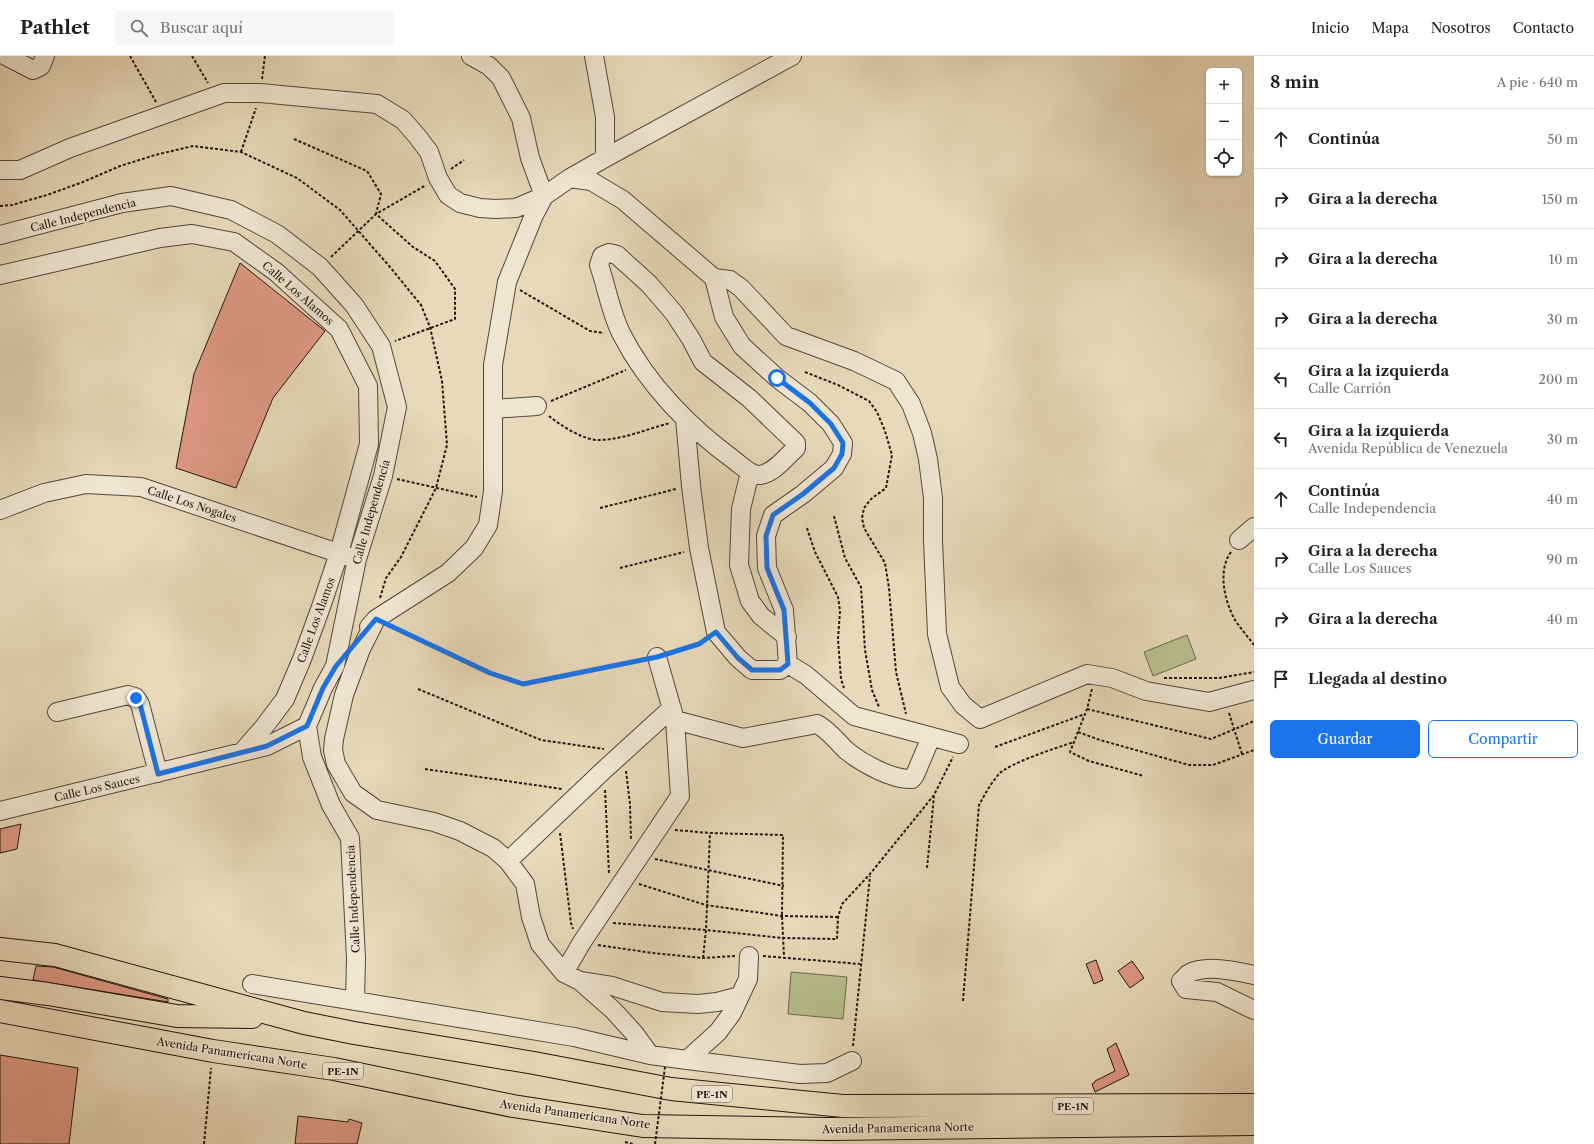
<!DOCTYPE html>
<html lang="es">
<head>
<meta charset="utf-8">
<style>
  body { margin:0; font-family:"Libre Caslon Text",serif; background:#f6f6f6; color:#222 }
  .controls { position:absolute; right:12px; top:12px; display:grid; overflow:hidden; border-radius:6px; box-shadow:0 1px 3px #0004 }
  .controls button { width:36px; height:36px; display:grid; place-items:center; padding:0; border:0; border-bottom:1px solid #e0e0e0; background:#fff; color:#222; font:20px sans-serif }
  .stop { position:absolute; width:12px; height:12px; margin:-9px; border:3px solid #1a73e8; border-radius:50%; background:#fff }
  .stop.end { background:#1a73e8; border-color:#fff; box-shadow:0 1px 4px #0008 }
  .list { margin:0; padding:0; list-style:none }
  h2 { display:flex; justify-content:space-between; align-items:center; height:52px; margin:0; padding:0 16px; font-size:17px }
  h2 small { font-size:13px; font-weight:400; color:#767676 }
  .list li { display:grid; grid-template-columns:26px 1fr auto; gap:12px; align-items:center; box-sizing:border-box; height:60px; padding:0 16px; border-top:1px solid #e0e0e0 }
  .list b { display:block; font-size:15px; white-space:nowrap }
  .list p { margin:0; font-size:13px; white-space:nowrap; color:#767676 }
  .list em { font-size:13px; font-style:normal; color:#767676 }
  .actions { display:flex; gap:8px; padding:12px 16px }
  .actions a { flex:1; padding:9px 0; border:1px solid #1a73e8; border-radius:6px; text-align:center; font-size:14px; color:#1a73e8 }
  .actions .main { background:#1a73e8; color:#fff }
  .icon { flex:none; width:22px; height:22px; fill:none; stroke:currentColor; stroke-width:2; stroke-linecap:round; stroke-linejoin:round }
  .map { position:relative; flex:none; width:1254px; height:1088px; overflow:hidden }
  header { display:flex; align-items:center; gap:24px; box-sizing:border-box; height:56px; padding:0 20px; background:#fff; border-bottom:1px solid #e0e0e0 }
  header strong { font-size:19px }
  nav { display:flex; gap:22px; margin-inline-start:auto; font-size:14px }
  .search { width:280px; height:36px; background:#f6f6f6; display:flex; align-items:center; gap:10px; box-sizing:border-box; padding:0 14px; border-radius:6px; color:#767676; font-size:15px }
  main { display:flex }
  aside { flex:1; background:#fff }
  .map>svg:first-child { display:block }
  .green { fill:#b6bf8f; stroke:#6c6a50 }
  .building { fill:#de9884; stroke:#231610 }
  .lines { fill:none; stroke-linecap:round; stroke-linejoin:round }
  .minor-casing { stroke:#54473a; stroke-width:20 }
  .highway-casing { stroke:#231610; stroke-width:24 }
  .path { stroke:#231610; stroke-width:2; stroke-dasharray:3 2; stroke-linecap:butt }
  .minor { stroke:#efe6d2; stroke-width:18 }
  .highway { stroke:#e7d9b9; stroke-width:22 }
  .path-bridge { stroke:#231610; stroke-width:2; stroke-dasharray:3 2; stroke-linecap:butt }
  .route { stroke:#1a73e8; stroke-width:5 }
  .labels { text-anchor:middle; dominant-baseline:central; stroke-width:3; stroke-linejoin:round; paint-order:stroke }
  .shield { fill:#efe6d2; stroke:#60544a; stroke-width:1 }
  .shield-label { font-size:10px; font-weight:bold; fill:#231610 }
  .street-label { font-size:11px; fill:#231610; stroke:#efe6d2 }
</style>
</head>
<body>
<header>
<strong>Pathlet</strong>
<div class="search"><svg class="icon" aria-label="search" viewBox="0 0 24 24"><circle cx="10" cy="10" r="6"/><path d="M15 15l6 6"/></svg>Buscar aquí</div>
<nav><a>Inicio</a><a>Mapa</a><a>Nosotros</a><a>Contacto</a></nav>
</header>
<main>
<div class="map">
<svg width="1254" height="1088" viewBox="0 0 1254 1088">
  <rect width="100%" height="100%" fill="#e7d9b9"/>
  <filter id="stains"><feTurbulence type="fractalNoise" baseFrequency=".005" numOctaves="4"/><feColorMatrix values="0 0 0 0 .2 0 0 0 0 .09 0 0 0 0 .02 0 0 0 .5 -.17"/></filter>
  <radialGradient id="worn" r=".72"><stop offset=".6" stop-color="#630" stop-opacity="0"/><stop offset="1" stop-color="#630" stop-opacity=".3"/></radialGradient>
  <path class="green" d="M1187,579L1196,603L1153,620L1144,596Z
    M791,916L847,921L843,963L788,958Z"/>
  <path class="building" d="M240,207L325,275L273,342L236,432L176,412L194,318Z
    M21,768L17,793L0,797V773Z
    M1096,904L1103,924L1094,928L1086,908Z
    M1132,905L1144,922L1130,932L1118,915Z
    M36,910L53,911L168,943V946L33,924Z
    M1116,987L1129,1019L1095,1036L1092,1028L1095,1026V1025L1115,1015L1107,993Z
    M0,999L78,1012L69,1088H0Z
    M298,1060L348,1066L349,1063L362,1067L357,1088H295Z"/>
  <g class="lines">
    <defs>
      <path id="minor" d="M6,0L33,14L41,10L45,0
        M471,0L489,10L501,22L521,62L530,102L544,140
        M594,0L605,61V102
        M0,114H20L70,92L224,37H260L377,48L403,64L417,80L429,96L438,122L448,139L460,147L480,152L496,153L516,152L544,140L570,122L605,102L792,0
        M570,122L591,125L623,144L714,222L724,261L742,290L777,322L810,347L831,368L843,387L842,398L834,412L803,438L773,459L766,480L767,512L784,554L788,608L780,614H752L738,602L716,576L699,492L691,430L685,363
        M0,179L122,147L171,140L231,154L277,178L320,211L354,249L381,290L397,351L383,420L357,503L335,610L323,632L307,670L312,701L331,749L350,782L356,903L355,945
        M609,197L617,199L649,228L674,257L691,283L703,306L749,342L796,387V392C786,401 774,417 760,419C751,420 741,409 734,404C690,372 647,328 622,279C611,258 607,232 599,209L602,200Z
        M0,219L160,182L192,178L234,186L276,216L339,273L368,330L369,388L339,497L322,548L302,603L285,643L264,671L242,696
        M714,222L730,224L741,232L786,280L854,305L896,325L911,348L922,377L928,403L933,442V484L937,578L950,631L963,649L980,663L1087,618L1112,622L1146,635L1209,646L1254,634
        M493,353L537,350
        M750,416L741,453L739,509L750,545L761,560L787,581
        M0,454L44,437L86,428L141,431L350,501
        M1239,484L1254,471
        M376,563L361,593L344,639L334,683L333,694L336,708L353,737L377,754L434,766L460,775L493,792L508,805L525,828L531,861L540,888L564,917L580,925L613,954L634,977L650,999
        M369,571L376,563L448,517L474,492L488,469L493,435V309L507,226L534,159L544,140
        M788,608L806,619L854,660L959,688
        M57,656L128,639L135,641L140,648L158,717
        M675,664L743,682L817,668C829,674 837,686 847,695C862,707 892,724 912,723L915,719L931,681
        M0,755L267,690L307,670
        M508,805L605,713L672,652
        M564,917L582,886L680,740L675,664L657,601
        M1254,919C1236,915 1206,908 1188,918C1186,920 1184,923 1181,925L1186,933L1217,936L1254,954
        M580,925L612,930L662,946L698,948L717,946L740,940
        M252,928L574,981L650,999L687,1004L800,1018L827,1017L852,1005
        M687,1004L718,976L732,957L748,923L749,900"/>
      <path id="highway" d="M0,893L55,899L304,967L354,977L534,1007L671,1033L843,1050L1254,1049
        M0,932L48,938L177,960L252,961
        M0,955L213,995L334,1013L513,1050L643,1070L829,1073L1254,1068"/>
    </defs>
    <use href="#minor" class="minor-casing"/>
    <use href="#highway" class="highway-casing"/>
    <path class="path" d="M130,0L156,46
      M192,0L208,27
      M262,23L265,0
      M294,83L367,115L381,138L376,158L413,191L435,205L455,233V263L395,285
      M241,96L256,52
      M451,113L464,104
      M0,150L12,149L47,139L83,126L120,110L155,99L193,90L241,96L297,122L340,154L390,211L421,249L430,271L442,325L447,389L436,432L401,501L386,522L380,542
      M331,201L376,158L426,129
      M520,234L590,275L604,277
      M805,316L838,329L869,345L877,356L885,375L892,399L886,432L871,443L864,452L862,462L864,472L885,507L889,532L896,616L906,658
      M551,345L626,314
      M549,360C560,369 583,384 598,384C622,384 647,373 670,367
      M397,423L477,441
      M600,452L676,433
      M834,460L845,502L861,531L865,594L872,634L879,651
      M807,472L815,496L838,541L840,555L838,583L841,623L844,632
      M1231,496C1217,515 1225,546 1235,564C1241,573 1248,581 1254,589
      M620,512L684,496
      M392,570L490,617L523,628L643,604
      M670,597L699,588L705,584
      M1164,622H1219L1254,616
      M418,633L541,684L604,693
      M1092,633L1087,653L1070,696L1089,705L1144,720
      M1087,653L1211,683L1254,665
      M1229,657L1242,698
      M1078,676L1100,684L1189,709H1213L1254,694
      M995,691L1085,658
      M425,713L562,733
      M626,715L630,748L631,784
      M605,734L609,818
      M675,774L710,777L783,779L782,860L784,901
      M560,777L571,867L573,873
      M655,803L784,830
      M927,812L934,740
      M639,828L706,849L782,860L838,861
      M613,867L706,874L783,882L837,883L838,861L842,848L870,818L934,739L953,701
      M598,889L652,897L703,902L735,900
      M763,900L860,908
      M703,902L706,874L710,777
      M963,945L979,749C985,738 991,727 999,718C1009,707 1059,691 1074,686
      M853,990L870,820
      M625,1086L633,1088
      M204,1088L211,1012"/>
    <use href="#minor" class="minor"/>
    <use href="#highway" class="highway"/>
    <path class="path-bridge" d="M655,1088L665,1011"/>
  </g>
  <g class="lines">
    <path class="route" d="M136,642L140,648L158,718L267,690L307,670L323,632L336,610L376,563L490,617L523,628L657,601L699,588L716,576L738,602L752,614H780L788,608L784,554L767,512L766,480L773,459L803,438L834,412L842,398L843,387L831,368L810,347L777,322"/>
  </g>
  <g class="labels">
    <g class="shield">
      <rect x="323" y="1007" width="40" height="16" rx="3"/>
      <rect x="692" y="1030" width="40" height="16" rx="3"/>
      <rect x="1053" y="1042" width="40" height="16" rx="3"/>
    </g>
    <g class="shield-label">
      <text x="343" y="1015">PE-1N</text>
      <text x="712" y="1038">PE-1N</text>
      <text x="1073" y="1050">PE-1N</text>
    </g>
    <g class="street-label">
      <text transform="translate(83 159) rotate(-14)">Calle Independencia</text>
      <text transform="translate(298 237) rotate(41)">Calle Los Alamos</text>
      <text transform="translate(192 448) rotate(18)">Calle Los Nogales</text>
      <text transform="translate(371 456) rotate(-74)">Calle Independencia</text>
      <text transform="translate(316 564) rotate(-70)">Calle Los Alamos</text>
      <text transform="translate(97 732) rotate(-13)">Calle Los Sauces</text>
      <text transform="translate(353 843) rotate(-93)">Calle Independencia</text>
      <text transform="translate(232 997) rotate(9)">Avenida Panamericana Norte</text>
      <text transform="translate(575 1058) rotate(8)">Avenida Panamericana Norte</text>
      <text transform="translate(898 1072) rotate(-1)">Avenida Panamericana Norte</text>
    </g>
  </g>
  <rect width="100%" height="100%" filter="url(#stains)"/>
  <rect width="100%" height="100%" fill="url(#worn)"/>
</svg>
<div class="controls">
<button>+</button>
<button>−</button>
<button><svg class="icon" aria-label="locate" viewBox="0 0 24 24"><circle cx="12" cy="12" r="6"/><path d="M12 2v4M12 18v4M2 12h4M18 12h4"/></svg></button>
</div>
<div class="stop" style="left:777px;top:322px"></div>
<div class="stop end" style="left:136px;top:642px"></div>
</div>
<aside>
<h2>8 min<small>A pie · 640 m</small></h2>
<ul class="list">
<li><svg class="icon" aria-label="ahead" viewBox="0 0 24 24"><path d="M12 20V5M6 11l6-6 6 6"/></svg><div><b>Continúa</b></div><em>50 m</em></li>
<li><svg class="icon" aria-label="right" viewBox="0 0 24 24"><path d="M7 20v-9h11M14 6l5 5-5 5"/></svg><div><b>Gira a la derecha</b></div><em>150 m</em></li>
<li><svg class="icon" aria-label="right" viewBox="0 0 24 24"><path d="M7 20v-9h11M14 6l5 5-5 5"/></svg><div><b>Gira a la derecha</b></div><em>10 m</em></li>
<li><svg class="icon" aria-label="right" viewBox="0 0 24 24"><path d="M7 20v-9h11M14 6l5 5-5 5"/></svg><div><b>Gira a la derecha</b></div><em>30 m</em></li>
<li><svg class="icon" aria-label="left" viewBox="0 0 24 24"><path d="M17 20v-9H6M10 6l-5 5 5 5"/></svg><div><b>Gira a la izquierda</b><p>Calle Carrión</p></div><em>200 m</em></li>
<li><svg class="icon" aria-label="left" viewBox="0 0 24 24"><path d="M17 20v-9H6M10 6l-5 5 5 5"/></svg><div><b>Gira a la izquierda</b><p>Avenida República de Venezuela</p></div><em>30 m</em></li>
<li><svg class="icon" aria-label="ahead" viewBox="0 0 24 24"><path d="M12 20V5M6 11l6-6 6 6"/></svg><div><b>Continúa</b><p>Calle Independencia</p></div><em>40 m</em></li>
<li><svg class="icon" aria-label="right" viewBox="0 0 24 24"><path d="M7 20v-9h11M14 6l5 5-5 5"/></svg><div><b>Gira a la derecha</b><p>Calle Los Sauces</p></div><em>90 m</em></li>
<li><svg class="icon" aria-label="right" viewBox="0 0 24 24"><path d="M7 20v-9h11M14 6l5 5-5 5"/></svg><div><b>Gira a la derecha</b></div><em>40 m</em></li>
<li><svg class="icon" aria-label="arrive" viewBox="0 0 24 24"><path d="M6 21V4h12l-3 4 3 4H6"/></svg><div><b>Llegada al destino</b></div></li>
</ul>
<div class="actions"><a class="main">Guardar</a><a>Compartir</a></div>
</aside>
</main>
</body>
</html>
